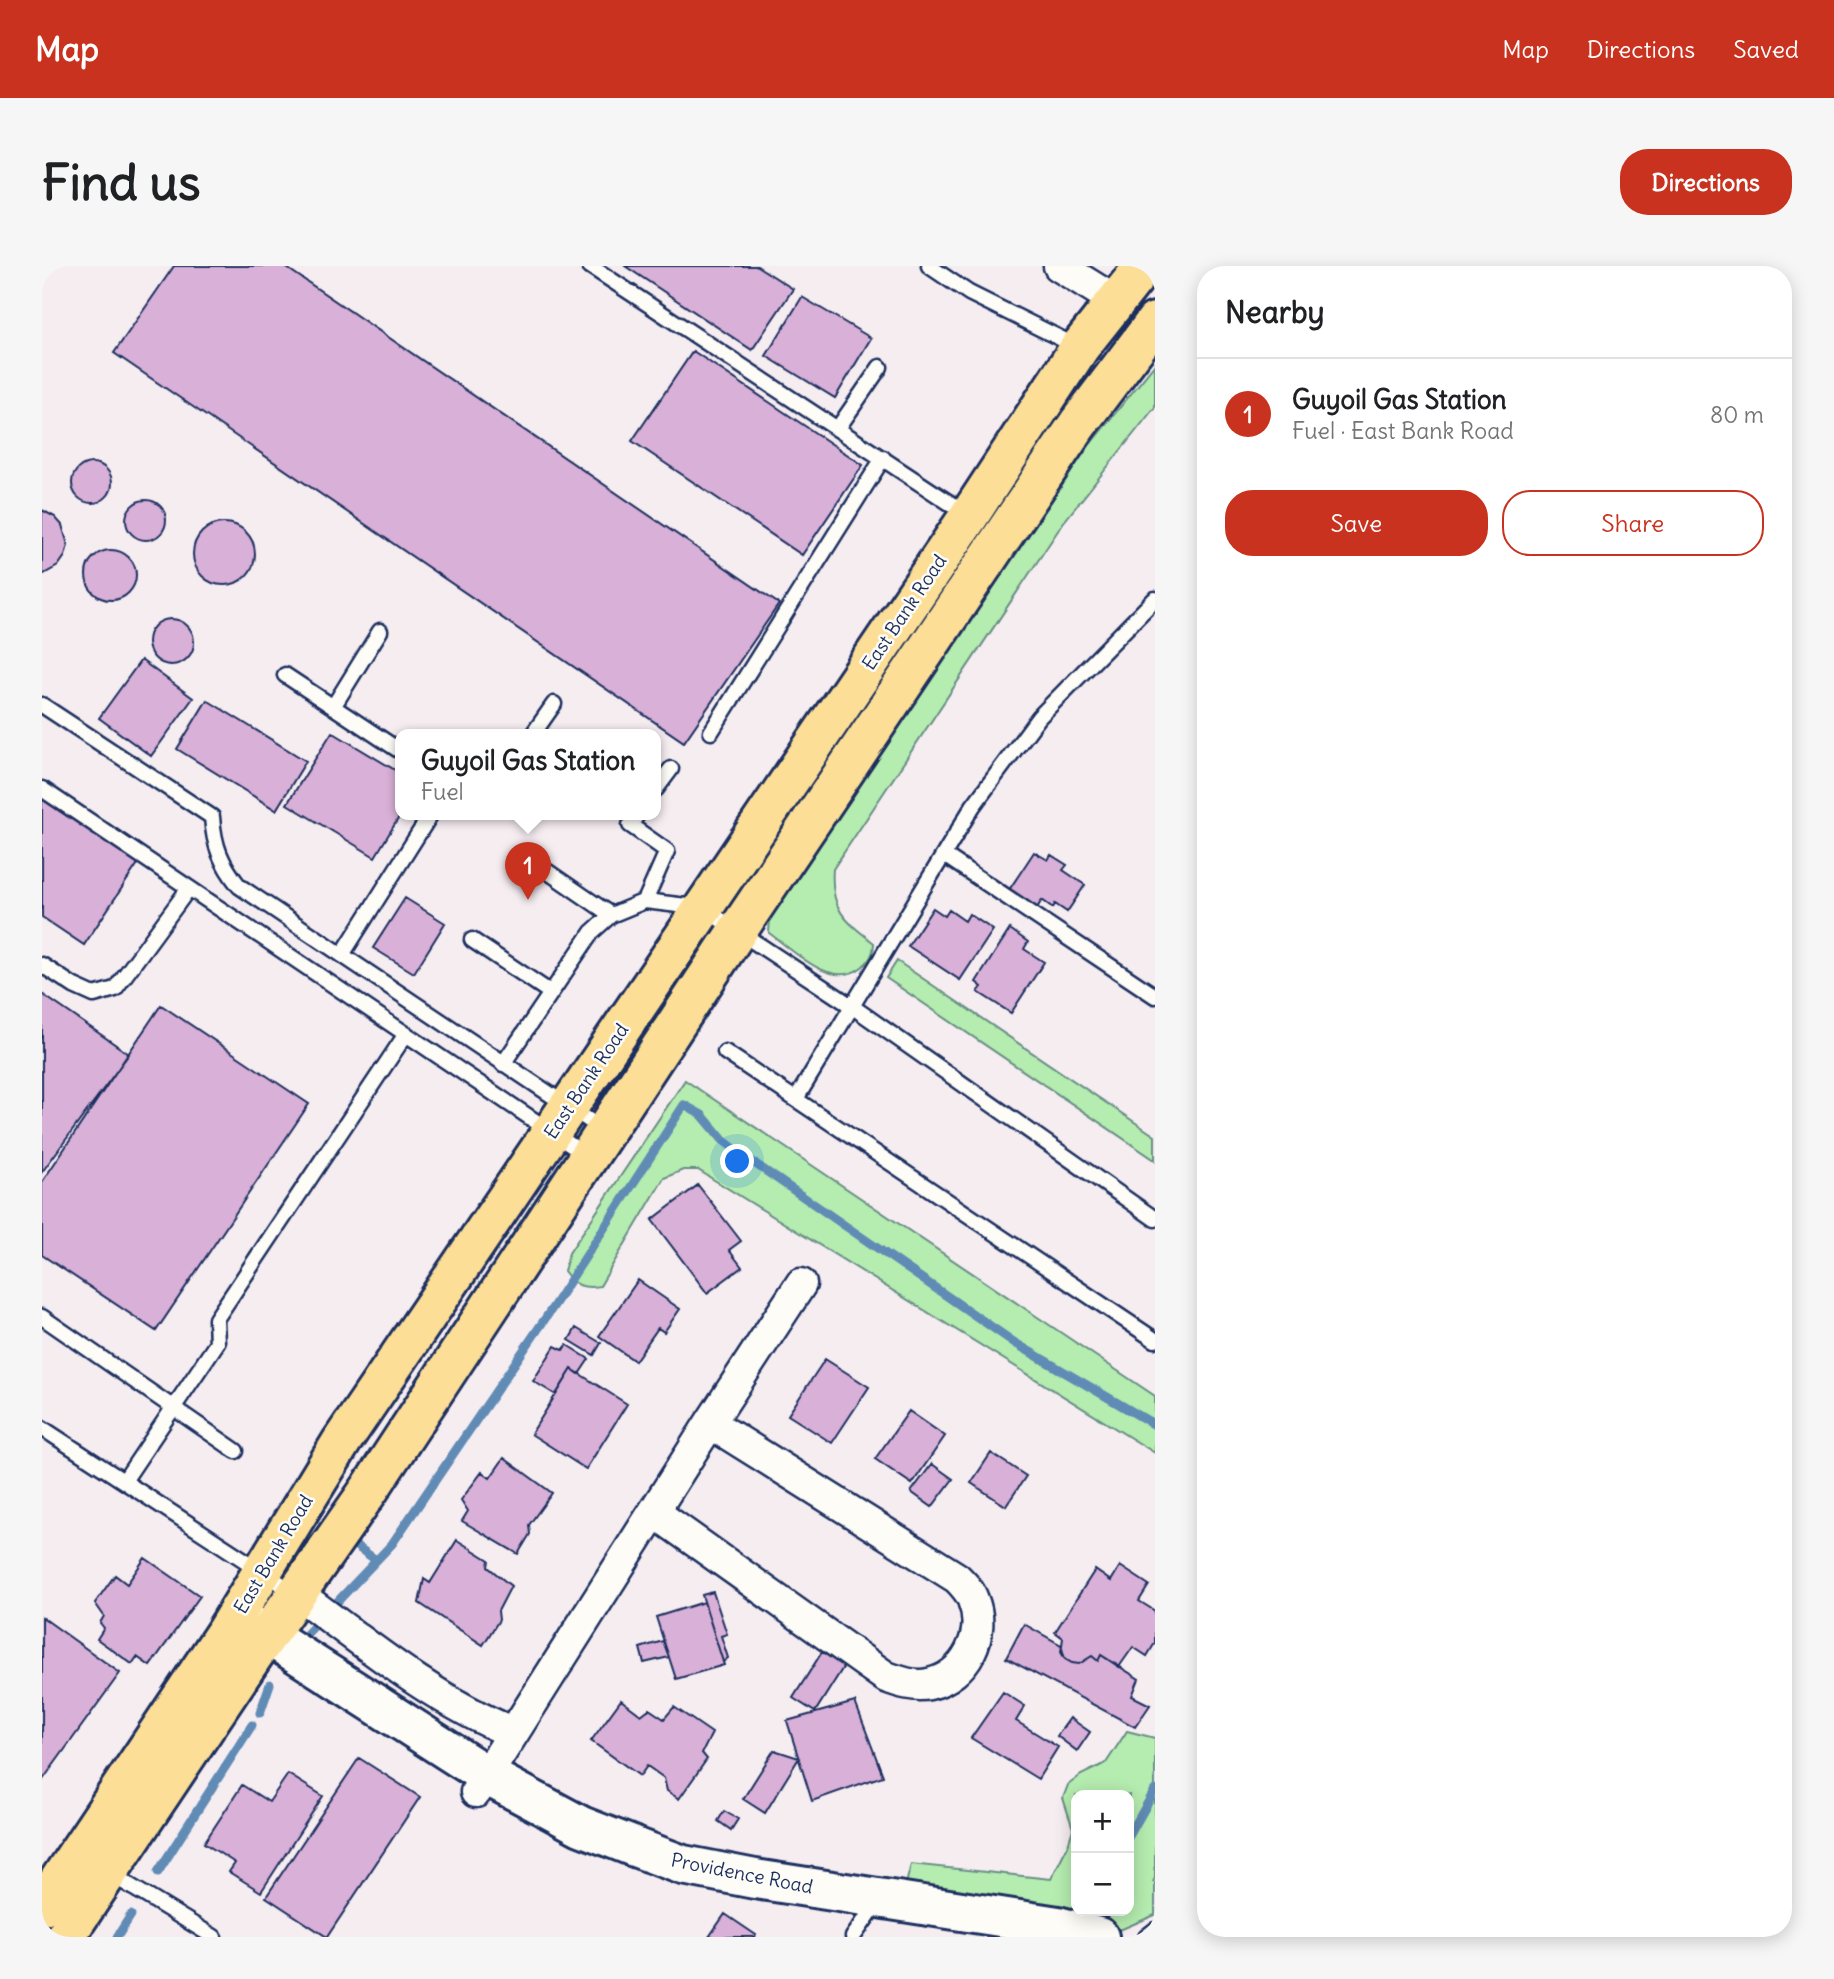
<!DOCTYPE html>
<html lang="en">
<head>
<meta charset="utf-8">
<style>
  body { margin:0; font-family:Delius,sans-serif; background:#f6f6f6; color:#202124 }
  .controls { position:absolute; right:21px; bottom:21px; display:grid; overflow:hidden; border-radius:14px; box-shadow:0 4px 18px #0003 }
  .controls button { width:63px; height:63px; display:grid; place-items:center; padding:0; border:0; border-bottom:2px solid #e0e0e0; background:#fff; color:#202124; font:35px sans-serif }
  .you { position:absolute; left:696px; top:896px; width:24px; height:24px; margin:-18px; border:5px solid #fff; border-radius:50%; background:#1a73e8; box-shadow:0 0 0 10px #1a73e833 }
  .badge { display:grid; place-items:center; width:46px; height:46px; border-radius:50%; background:#c8321e; color:#fff; font-size:23px; font-weight:700 }
  .pin { position:absolute; translate:-50% -58px; filter:drop-shadow(0 2px 4px #0008) }
  .pin::after { content:''; position:absolute; top:37px; width:24px; height:21px; background:inherit; clip-path:polygon(0 0,100% 0,50% 100%) }
  .popup { position:absolute; left:353px; top:463px; width:266px; height:91px; box-sizing:border-box; display:grid; place-content:center; border-radius:14px; background:#fff; filter:drop-shadow(0 2px 5px #0005); font-size:23px; white-space:nowrap; color:#757577 }
  .popup b { font-size:26px; color:#202124 }
  .popup::after { content:''; position:absolute; left:50%; top:100%; margin-left:-14px; border:14px solid transparent; border-top-color:#fff }
  .list { margin:0; padding:0; list-style:none }
  h2 { display:flex; justify-content:space-between; align-items:center; height:91px; margin:0; padding:0 28px; font-size:30px }
  h2 small { font-size:23px; font-weight:400; color:#757577 }
  .list li { display:grid; grid-template-columns:46px 1fr auto; gap:21px; align-items:center; box-sizing:border-box; height:112px; padding:0 28px; border-top:2px solid #e0e0e0 }
  .list b { display:block; font-size:26px; white-space:nowrap }
  .list p { margin:0; font-size:23px; white-space:nowrap; color:#757577 }
  .list em { font-size:23px; font-style:normal; color:#757577 }
  .actions { display:flex; gap:14px; padding:21px 28px }
  .actions a { flex:1; padding:16px 0; border:2px solid #c8321e; border-radius:28px; text-align:center; font-size:24px; color:#c8321e }
  .actions .main { background:#c8321e; color:#fff }
  .map { position:relative; flex:none; width:1113px; height:1671px; overflow:hidden; border-radius:28px }
  header { display:flex; align-items:center; gap:42px; box-sizing:border-box; height:98px; padding:0 35px; background:#c8321e; color:#fff }
  header strong { font-size:33px }
  nav { display:flex; gap:38px; margin-inline-start:auto; font-size:24px }
  .intro { display:flex; align-items:center; justify-content:space-between; box-sizing:border-box; height:168px; padding:0 42px }
  h1 { margin:0; font-size:49px }
  .button { padding:18px 32px; border-radius:28px; background:#c8321e; color:#fff; font-size:24px; font-weight:700 }
  main { display:flex; gap:42px; padding:0 42px }
  aside { flex:1; background:#fff; border-radius:28px; box-shadow:0 4px 18px #0003 }
  .map>svg:first-child { display:block }
  .green { fill:#b5ecaf; stroke:#688e86; stroke-width:2; fill-rule:evenodd }
  .lines { fill:none; stroke-linecap:round; stroke-linejoin:round }
  .stream { stroke:#618bb5; stroke-width:9 }
  .building { fill:#d9b0d7; stroke:#1b2f5e; stroke-width:2 }
  .lane-casing { stroke:#1b2f5e; stroke-width:19 }
  .street-casing { stroke:#1b2f5e; stroke-width:35 }
  .secondary-casing { stroke:#1b2f5e; stroke-width:44 }
  .primary-casing { stroke:#1b2f5e; stroke-width:44 }
  .lane { stroke:#fdfcf7; stroke-width:14 }
  .street { stroke:#fdfcf7; stroke-width:30 }
  .secondary { stroke:#fdfcf7; stroke-width:38 }
  .primary { stroke:#fcde96; stroke-width:38 }
  .labels { text-anchor:middle; dominant-baseline:central; stroke-width:5; stroke-linejoin:round; paint-order:stroke }
  .street-label { font-size:19px; fill:#1b2f5e; stroke:#fdfcf7 }
</style>
</head>
<body>
<header>
<strong>Map</strong>
<nav><a>Map</a><a>Directions</a><a>Saved</a></nav>
</header>
<div class="intro"><h1>Find us</h1><a class="button">Directions</a></div>
<main>
<div class="map">
<svg width="1113" height="1671" viewBox="0 0 1113 1671">
  <rect width="100%" height="100%" fill="#f6edf1"/>
  <filter id="ink" filterUnits="userSpaceOnUse"><feTurbulence type="fractalNoise" baseFrequency=".0143" numOctaves="2"/><feDisplacementMap in="SourceGraphic" scale="14" xChannelSelector="R" yChannelSelector="G"/><feConvolveMatrix kernelMatrix="1 2 1 2 8 2 1 2 1" color-interpolation-filters="sRGB"/></filter>
  <g filter="url(#ink)">
    <path class="green" d="M1113,98V141L1021,257L791,603C788,643 802,654 832,677C832,687 828,695 820,701C790,725 751,684 727,667L728,652L738,632L1032,198Z
      M855,695L1113,870V894L844,712Z
      M643,814L1113,1130V1187L656,904H641L622,912L558,1020C541,1023 533,1020 522,1005L527,987Z
      M1085,1465L1113,1472V1612L1111,1616L1113,1617V1649L1080,1663L1060,1666L861,1630L869,1598L1009,1613L1026,1579L1031,1563L1021,1532L1026,1519L1039,1509L1064,1497ZM1034,1529H1087V1645H1034Z"/>
    <g class="lines">
      <path class="stream" d="M307,1275L334,1294
        M257,1376L350,1278L511,1041L642,839L660,849L681,874L702,890L973,1077L1113,1159
        M218,1447L228,1418
        M1087,1570L1113,1524
        M116,1606L210,1459
        M75,1671L89,1649"/>
    </g>
    <path class="building" d="M132,0H242L737,338L642,476L72,87Z
      M583,0H715L751,23L710,84Z
      M760,31L829,72L793,132L724,90Z
      M651,85L821,199L760,289L590,175Z
      M30 217a20 20 0 1 1 40 0a20 20 0 1 1-40 0Z
      M84 254a20 20 0 1 1 40 0a20 20 0 1 1-40 0Z
      M0,244L13,251L20,259L26,279L23,290L16,300L0,309Z
      M151 288a31 31 0 1 1 62 0a31 31 0 1 1-62 0Z
      M44 309a25 25 0 1 1 50 0a25 25 0 1 1-50 0Z
      M106 376a23 23 0 1 1 46 0a23 23 0 1 1-46 0Z
      M99,394L151,432L109,490L57,452Z
      M165,434L264,495L234,544L135,483Z
      M290,466L358,507L359,548L333,591L245,538Z
      M0,533L97,596L42,679L0,651Z
      M992,586L1006,594L1009,589L1025,599L1021,604L1043,619L1025,646L1013,638L1011,642L1000,634L995,642L967,624Z
      M363,632L403,657L372,707L331,682Z
      M891,642L903,650L907,644L923,655L927,648L951,664L918,714L866,680Z
      M968,663L986,676L982,683L1002,696L969,747L936,726L940,721L934,716Z
      M0,728L87,788L0,906Z
      M119,739L267,838L114,1065L0,989V916Z
      M656,919L699,975L687,984L700,1001L665,1027L610,954Z
      M596,1014L638,1043L622,1066L616,1062L593,1095L557,1070Z
      M534,1062L559,1077L552,1089L527,1074Z
      M525,1079L547,1093L537,1108L530,1103L514,1129L491,1115L513,1080L521,1084Z
      M783,1093L827,1121L790,1177L746,1149Z
      M530,1103L585,1138L544,1203L489,1168Z
      M867,1145L903,1170L870,1218L833,1193Z
      M949,1187L984,1210L964,1240L929,1217Z
      M462,1192L510,1227L487,1259L488,1268L476,1288L420,1255L426,1245L419,1234L440,1206L448,1212Z
      M890,1198L911,1213L890,1241L869,1226Z
      M415,1274L447,1294L446,1301L469,1320L456,1345L457,1354L441,1379L377,1337L382,1313L388,1317Z
      M103,1292L158,1330L108,1400L95,1391L90,1398L55,1373L62,1362L58,1357L62,1350L53,1337L73,1309L85,1318Z
      M1078,1300L1107,1319L1097,1335L1113,1345V1377L1105,1390L1091,1381L1077,1401L1059,1389L1056,1395L1050,1390L1037,1398L1030,1397L1023,1393L1019,1386L1021,1372L1013,1366L1053,1304L1069,1315Z
      M671,1326L685,1368L679,1370L686,1392L681,1396L660,1329Z
      M662,1336L682,1399L634,1413L614,1351Z
      M0,1351L78,1407L0,1515Z
      M982,1358L1019,1379L1023,1393L1030,1397L1037,1398L1050,1390L1056,1395L1059,1389L1097,1413L1090,1430L1108,1439L1093,1461L964,1392Z
      M621,1375L627,1391L602,1397L598,1382Z
      M780,1386L802,1400L773,1446L751,1432Z
      M961,1426L983,1440L974,1455L1016,1481L996,1513L929,1472Z
      M579,1434L599,1449L607,1443L622,1453L632,1441L670,1467L660,1487L665,1493L637,1533L625,1525L622,1512L605,1500L598,1510L549,1475Z
      M813,1436L841,1510L770,1535L745,1455Z
      M1028,1452L1048,1466L1035,1485L1015,1470Z
      M732,1484L757,1492L723,1547L701,1533Z
      M317,1492L378,1531L285,1671L224,1631Z
      M246,1508L281,1530L219,1626L187,1606L193,1597L162,1577L200,1519L227,1536Z
      M682,1545L696,1553L689,1564L676,1555Z
      M683,1648L714,1669L713,1671H667Z"/>
    <g class="lines">
      <defs>
        <path id="lane" d="M548,0L926,249
          M887,0L927,27L1036,81
          M796,162L838,101
          M243,409L358,485
          M0,439L170,551C172,580 179,597 197,620L563,865
          M291,441L338,365
          M669,466L841,192
          M491,468L512,438
          M0,523L545,890
          M614,523L629,503
          M596,548L588,559L625,585L603,635
          M480,588L569,649
          M902,589L1113,730
          M430,674L509,727
          M300,689L389,548
          M0,699L32,720L52,729L73,723L147,622
          M683,786L1113,1074
          M461,798L550,666L569,649L603,635L661,642L811,741L1113,953
          M754,833L931,540L997,451L1113,333
          M0,1051L194,1185
          M0,1162L253,1327
          M82,1215L175,1077L174,1053L364,768
          M67,1607L172,1671
          M811,1671L830,1644
          M1104,1671L1113,1664"/>
        <path id="street" d="M1017,0L1075,36
          M612,1246L844,1411C858,1416 872,1421 887,1418C924,1410 945,1368 931,1334C928,1325 921,1318 915,1312L668,1157
          M255,1327C321,1376 394,1436 470,1466
          M434,1526L668,1157L759,1018"/>
        <path id="secondary" d="M199,1352L444,1509L539,1560L590,1580L641,1599L713,1613L1016,1660L1057,1671"/>
        <path id="primary" d="M0,1640L182,1368L300,1175L927,250L1038,81L1102,0
          M23,1671L213,1387L327,1224L696,664L1036,158L1113,56"/>
      </defs>
      <use href="#lane" class="lane-casing"/>
      <use href="#street" class="street-casing"/>
      <use href="#secondary" class="secondary-casing"/>
      <use href="#primary" class="primary-casing"/>
      <use href="#lane" class="lane"/>
      <use href="#street" class="street"/>
      <use href="#secondary" class="secondary"/>
      <use href="#primary" class="primary"/>
    </g>
  </g>
  <g class="labels">
    <g class="street-label">
      <text transform="translate(862 346) rotate(-56)">East Bank Road</text>
      <text transform="translate(544 815) rotate(-56)">East Bank Road</text>
      <text transform="translate(231 1288) rotate(-59)">East Bank Road</text>
      <text transform="translate(700 1607) rotate(11)">Providence Road</text>
    </g>
  </g>
</svg>
<div class="controls">
<button>+</button>
<button>−</button>
</div>
<div class="you"></div>
<div class="pin badge" style="left:486px;top:634px">1</div>
<div class="popup"><b>Guyoil Gas Station</b>Fuel</div>
</div>
<aside>
<h2>Nearby<small></small></h2>
<ul class="list">
<li><span class="badge">1</span><div><b>Guyoil Gas Station</b><p>Fuel · East Bank Road</p></div><em>80 m</em></li>
</ul>
<div class="actions"><a class="main">Save</a><a>Share</a></div>
</aside>
</main>
</body>
</html>
